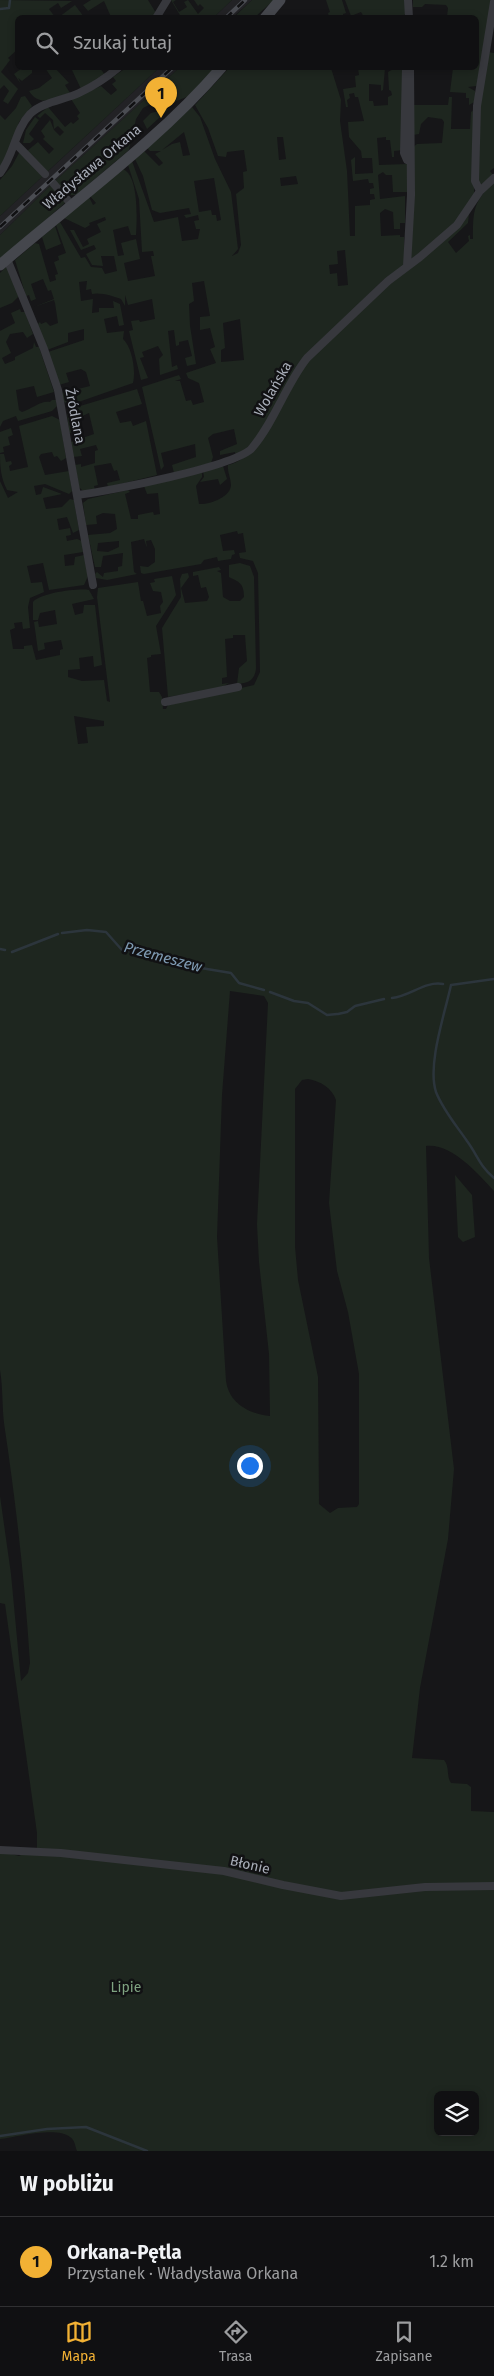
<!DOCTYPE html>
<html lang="pl">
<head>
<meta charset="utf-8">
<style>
  body { margin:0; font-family:"Fira Sans",sans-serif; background:#1e1e20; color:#f1f3f6 }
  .controls { position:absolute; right:15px; bottom:15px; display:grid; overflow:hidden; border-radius:8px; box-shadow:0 2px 8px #0003 }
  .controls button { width:45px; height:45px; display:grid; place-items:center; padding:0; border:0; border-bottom:1px solid #303032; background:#101012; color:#f1f3f6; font:25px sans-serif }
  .you { position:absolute; left:249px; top:1465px; width:18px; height:18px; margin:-12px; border:4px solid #fff; border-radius:50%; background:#1a73e8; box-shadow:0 0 0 8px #1a73e833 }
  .badge { display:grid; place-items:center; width:32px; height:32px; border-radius:50%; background:#f2b134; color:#111; font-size:16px; font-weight:700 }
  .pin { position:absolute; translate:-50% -41px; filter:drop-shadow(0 1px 2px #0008) }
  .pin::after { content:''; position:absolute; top:26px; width:18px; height:15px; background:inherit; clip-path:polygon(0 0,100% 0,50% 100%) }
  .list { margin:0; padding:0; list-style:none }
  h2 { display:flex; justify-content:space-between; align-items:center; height:65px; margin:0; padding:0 20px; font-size:21px }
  h2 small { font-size:16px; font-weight:400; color:#9c9d9f }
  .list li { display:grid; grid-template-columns:32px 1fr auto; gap:15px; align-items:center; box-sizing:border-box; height:90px; padding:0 20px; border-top:1px solid #303032 }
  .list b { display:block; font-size:19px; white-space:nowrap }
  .list p { margin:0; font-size:16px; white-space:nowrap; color:#9c9d9f }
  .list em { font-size:16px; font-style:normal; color:#9c9d9f }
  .icon { flex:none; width:28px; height:28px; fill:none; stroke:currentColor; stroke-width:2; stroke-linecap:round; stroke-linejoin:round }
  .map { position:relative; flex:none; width:494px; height:2151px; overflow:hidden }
  .search { position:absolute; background:#101012; box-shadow:0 2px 8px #0003; left:15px; right:15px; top:15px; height:55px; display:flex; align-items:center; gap:12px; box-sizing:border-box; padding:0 18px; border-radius:8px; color:#9c9d9f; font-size:19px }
  .sheet { height:155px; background:#101012 }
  nav { display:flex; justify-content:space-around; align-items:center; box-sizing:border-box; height:70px; border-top:1px solid #303032; background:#101012; font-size:14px; color:#9c9d9f }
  nav a { display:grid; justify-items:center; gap:2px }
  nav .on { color:#f2b134 }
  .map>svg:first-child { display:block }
  .built { fill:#222225 }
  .green { fill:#1e261f; fill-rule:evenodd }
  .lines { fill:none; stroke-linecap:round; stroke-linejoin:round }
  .stream { stroke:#2c353c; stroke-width:2.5 }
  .street { stroke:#37383d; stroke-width:8 }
  .secondary { stroke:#45474d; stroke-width:11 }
  .rail-casing { stroke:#4a4c52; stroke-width:4.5 }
  .rail { stroke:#111113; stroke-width:2.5; stroke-dasharray:8; stroke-linecap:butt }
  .labels { text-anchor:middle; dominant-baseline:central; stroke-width:5; stroke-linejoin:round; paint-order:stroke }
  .street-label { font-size:14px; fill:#a8adb8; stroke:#111113 }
  .park-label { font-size:14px; fill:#7fa381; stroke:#111113 }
  .water-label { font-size:15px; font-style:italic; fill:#7f9bb3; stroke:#111113 }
</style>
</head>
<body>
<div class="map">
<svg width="494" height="2151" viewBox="0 0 494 2151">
  <rect width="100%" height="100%" fill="#161618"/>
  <path class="built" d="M232,0H252L233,17L213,18Z
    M159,68H179L50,186L0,235V216Z"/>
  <path class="green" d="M0,0L72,1L61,8L58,3L49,9L55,17L18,18L17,50L8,58L10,60L1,72L18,89L8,104L3,101L9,91L4,85L0,89Z
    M91,0H148L156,13L153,17H111L104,1L88,11L83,5Z
    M171,0H176L173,2L179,12L187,7L184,2L188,0L198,14L204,8L200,4L198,6L194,0H232L213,18L181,17Z
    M252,0H274L255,17L233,18Z
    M326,0H342L346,13L343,14V17H329L328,13L330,12Z
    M345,0H405V14L401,18L382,16L364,17L361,12L351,16Z
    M413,0H493L478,84L476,86L468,87L475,91L476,101L469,105V98H466V93L450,92L453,68H476V18L447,17L448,8L446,5L425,4L422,7H413Z
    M75,5L84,17H59Z
    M487,52L494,53V168L490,171L494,176L480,185L478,184V115Z
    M22,68H32V73L22,81L18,78L21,84L14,74Z
    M45,68H55L69,83L65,85L70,93C54,98 40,108 29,91L39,88L52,78Z
    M74,68H100L105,75L81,89L72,70Z
    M126,68H136L138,70L141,68H159L46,173L27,151L38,142L49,154L54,149L43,139L45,137L41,131L50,120L54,130L60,136L64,132L58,126L54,129L53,120L45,113L40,118L37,116L48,107L65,127L71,122L73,124L79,119L77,116L80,113L71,99L101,86L111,95L117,90L112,84L116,81L113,77Z
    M179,68H216L189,96L174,102L151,104L143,108L136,119L129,150L76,195H71L64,187L62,189L54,182Z
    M229,68H331L341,100L340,121L347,171L350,236H355V206L370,205V200L375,199L374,194H370V189L374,188L373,183H369L368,179L353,181L351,160L355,157V174L373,173L372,158H362L361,151L349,137L348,122L364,121L358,97H355L354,93L349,94L350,98L347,100L348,107H346L343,89L356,87L355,76L359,75L358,68H385L383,90L381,91V85L369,84V101H373L374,106L388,105V97L392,95L391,91L389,90L388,72L395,68H405L403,150L394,151V157H392L390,140H386V137L377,138L379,165L407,164L409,192H393L392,175H386L383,172L378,175L380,199L405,196V223H400V229H394L393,212L385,209L380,213L381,236L400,235V237H404V265L383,280L316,347L255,441L236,457L235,452L220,455V451L237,444L234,429L213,434L208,438L213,457L211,463L174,473L172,465L196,457L195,444L161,453L164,466L161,470L142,387L179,375L181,379L175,381H180L186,401L191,400L193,405L204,402L199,383L188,378L186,373L216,363L210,349L215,347L210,328L200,330V317L210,316L204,281L192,283L194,301L189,304L190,326L196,364L187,366L185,358L192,356L188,340L179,342V345L176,346L174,330L168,331L172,367L177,365L178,369L160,375L159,359L163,355L158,346L142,352L144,357L140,358L148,378L141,380L129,331L133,330L131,321L139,320L140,322L155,319L152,299L128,305L125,295V306L121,299C113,296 100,292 92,294L91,289L86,290L87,281L79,282L81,301L93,299L92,313L99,312V308H114L113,301L120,304L124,325L119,326L117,316L104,319L107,333L124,331L123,339C132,347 136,370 133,383L130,384L70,405L64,402L62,393L90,386L86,372L81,369L66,373L69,382L59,385L48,352L84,340V329L68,333V342L47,350L37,325L40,322L41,324L46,322L50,326L58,323L55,303L54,300L34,307L54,299L51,290L48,291L43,279L31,284L36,299L31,301L29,295L26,296L15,260L35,243L39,244L50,282L56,280L55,275L58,274L54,262L59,260L58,256L66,253L56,225L60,222L81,258L85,257L91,267L102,268L105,274L117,271L114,256H101L103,266L92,265L86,254L96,249L94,245L81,250L70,230H74L83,247L89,244L87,239L101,232L97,224L106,220L105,217L89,223L90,225L85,228L64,218L89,197L93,205L96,203L90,196L123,169C139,176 137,219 136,235H131L128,226L113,230L118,256L124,255L121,243L136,239L140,259L124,263L128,281L155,276L151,256H154L153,251L142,252L139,199L128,165L132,161L154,222L178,217L182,241L198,239L200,229H196L194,221L199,220L198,215L186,218L184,215L191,214L189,208L160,213L152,210L143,176L135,159L144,151L159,166L163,163L155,154L161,151H150L147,148L192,107L200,117L215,159L231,192L238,249L232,256L238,253L241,245L236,194L244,188L243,172L247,171L244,150L227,152L226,157L218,156L208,128L195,105ZM184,132L190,155L183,156L180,142L172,144L162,150ZM277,137H283L286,159L279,160ZM296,176L298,184L281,186L280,178ZM214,178L221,220L217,221L216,215H212L211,210L199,212L194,181ZM345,250L348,285L338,286L337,273L330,274L329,265L338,264L337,251ZM240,319L244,360L221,362V350L225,348L223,323Z
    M25,96L32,106L19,122L10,152L0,168V115L5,120L16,108L21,97Z
    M449,97H452L451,129H470L471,112L475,109L474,196L459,219L412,261L409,257L413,147L417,144L442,143L444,122L442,119L428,117L421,124L419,134L413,135V105H448Z
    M170,108L147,129L143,121L151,113Z
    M35,117L39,120L29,134L34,139L30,143H23L26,130Z
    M19,153H20L43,176L0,216V180L12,166Z
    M494,182V1191C478,1174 452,1143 426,1146L429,1258L454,1469L448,1539L420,1688L412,1758L444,1760C450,1767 446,1776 451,1783L467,1784L471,1787V1811L494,1812V1884L341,1894L227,1870L37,1848V1833L5,1604L0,1603V1496L11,1574L21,1681L28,1673L30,1663C25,1583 16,1503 4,1423C2,1405 3,1388 0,1370V481L8,498L18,492L7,490C1,478 0,468 0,454H4L6,462L11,461L12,464L9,466L10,471L28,467L19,426L52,416L60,420L66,458L61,461L57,456L54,457L52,452L41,454L39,457L45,475L69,471L72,491L69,494L45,484L34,486L36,495L41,494L43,487L62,494L43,498L46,509L62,507L70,499L74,500L79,530L73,533L67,517L57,519L59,530L70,528L71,535L66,536L67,541L77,539L82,541L83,552L64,555L65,566L74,565L75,557L84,555L88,576L84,585L49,590L43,563L27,566L31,583L42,582L44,592L30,598L28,607L30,628L23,629L22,622L14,623L15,628L10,630L13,649H24V646L32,645L36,660L60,655V650L63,649L61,640L44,643L45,649L38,651L34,622L38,621L39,627L57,624L55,610L40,613L38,620H33V602C40,593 78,588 89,590L94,599L72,604L75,615L83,613L84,605H95L102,665L94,667L93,656L79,658L80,669L68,670V677L82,681L104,680L107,701L110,702L97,597L98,588L138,582L141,601H143L147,616L161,613L160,606L163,602L161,592L153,591L150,583L155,582L154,579L172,576L176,595L156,626L161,654L151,655V657L147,658L150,692H159L162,697L163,709H166L168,705L254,685L260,672L258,573L253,561L240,558L239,553L246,552L243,533L238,534L237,531L220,535L223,551L234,550L235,554L232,555L231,559L218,561L217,557L204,560L201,564L144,574L141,573L140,566L148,567L155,562V549L151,540L146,541L147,548L144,539L131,542L134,572L137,574L107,580L96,578L95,574L97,572L103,577L104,573L118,571V567L122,566L123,553L103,556L101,567H95L88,535L110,533L117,529L115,514L103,513L96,516L97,524L86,525L83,503L88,499L128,490L130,492L125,494L131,519H138V515L153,512L154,515L160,514L158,493L147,494L144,486L202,470V477L196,486L199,504C209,505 231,497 231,485C231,478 227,472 228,465C262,458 281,398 300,371C313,352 331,338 347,322C387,284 428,249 469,213L468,223L448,242L456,253L469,241L468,236L470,235V239H473C473,211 473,202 494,182ZM119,541V547L108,552L97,551L98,543ZM74,716L104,721V726L86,727L88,743L78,744ZM230,991L264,996L268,1003L257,1224L259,1262L269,1354L270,1416C249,1414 229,1403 226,1381L217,1237L222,1095ZM308,1079C320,1081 332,1088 336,1100L329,1203L337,1271L348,1312L359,1374V1504L357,1507L338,1508L330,1513L319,1504L318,1377L298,1280L295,1247V1089L302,1080Z
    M52,184L66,202L0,260V235Z
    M55,226L61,244L46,250L42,237Z
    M7,266L19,296L12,303L0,308V273Z
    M20,309L21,312H25L33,334L27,338L23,332L10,334L6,342L11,353L2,358L5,364L15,360V357L33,348L34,342L36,347H39L54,392L37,397L34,386L16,390L19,410L22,412C32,409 41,400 50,402L52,400H56L57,406L52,411L18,421L16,416L3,421L0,427V331L15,323L11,313Z
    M137,389L142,404L116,412L120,423L131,421L133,426L146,421L157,475L108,487L107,483L120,480L117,470L114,471L111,463L94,466L98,485L94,486L95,490L83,491L79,487L75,465L81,464V467L95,463V451L98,450L96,445L80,449L82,456L73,457L71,442L94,434L89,413L76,419L80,432L69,433L67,412L70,409Z
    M11,428L13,435L8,437L10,445L3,447L4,452L0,453V432Z
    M223,466L227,479L220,485L218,479L200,482L204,477L203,470Z
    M240,563L250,566L254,577L256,668C255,680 249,683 237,684L239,668L247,661L245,635H233V638L225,639L227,677L222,678V684L229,683L220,688L168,697L162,628L181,597L180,579L182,574L188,573L189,577L181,588L185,603L207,601L209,597L206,587L201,588L198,575L193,576V572L219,567L221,570L217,571L221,573L223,597L230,601H240L244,597C244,583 239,582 229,577V565Z
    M455,1175L472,1195L475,1237L463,1242L458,1237Z
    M0,1851L19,1856L24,1853L64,1855L225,1873L314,1893L494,1887V2151H77C75,2146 75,2140 70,2137C57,2126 16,2137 0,2139ZM438,2095H475V2132H438Z"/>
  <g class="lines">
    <path class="stream" d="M0,9L9,8L10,0
      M62,933L87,930L106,932L122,950L161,955L189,966L231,973L239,983L264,990
      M0,949L5,950
      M12,952L58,934
      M451,985C445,1013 427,1065 436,1092C443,1110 456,1125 467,1141C478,1156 479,1165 494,1178
      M451,985L494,979
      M270,992L294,1001L308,1003L327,1015L337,1014
      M392,998C411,996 424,981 443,984
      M338,1014L347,1012L355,1006L384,999
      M0,2136L47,2129L86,2127L147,2151"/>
    <path class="street" d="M408,0L409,18
      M156,18L167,0
      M406,68L404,153L407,160L410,161
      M16,144L45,174
      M0,173C14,155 15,130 30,114C42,102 64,100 79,93C94,86 106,78 118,68
      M53,183L71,204
      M480,191L475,181L477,106L494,2
      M7,259L44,349L58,390L93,585
      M407,266L411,195L410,68
      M77,495C106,492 237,466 252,448C275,421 285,386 307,358L388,281L420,257L457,225L480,191L494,178
      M165,702L238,687
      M0,1850L61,1853L224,1871L283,1885L341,1896L425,1887L494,1886"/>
    <path class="secondary" d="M265,18L280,0
      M0,265C74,201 157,142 221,68"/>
    <defs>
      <path id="rail" d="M226,18L245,0
        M0,227L172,68"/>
    </defs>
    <use href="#rail" class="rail-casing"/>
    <use href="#rail" class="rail"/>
  </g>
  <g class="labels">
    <g class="street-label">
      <text transform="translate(92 167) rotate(-40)">Władysława Orkana</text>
      <text transform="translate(273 389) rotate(-60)">Wolańska</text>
      <text transform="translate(75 416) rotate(79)">Źródlana</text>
      <text transform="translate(250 1865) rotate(13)">Błonie</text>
    </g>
    <g class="park-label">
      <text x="126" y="1987">Lipie</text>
    </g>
    <g class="water-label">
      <text transform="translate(163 957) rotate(15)">Przemeszew</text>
    </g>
  </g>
</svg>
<div class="controls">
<button><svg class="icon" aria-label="layers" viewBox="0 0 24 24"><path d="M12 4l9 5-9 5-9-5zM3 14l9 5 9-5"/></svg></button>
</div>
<div class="you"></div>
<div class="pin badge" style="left:161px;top:118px">1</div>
<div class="search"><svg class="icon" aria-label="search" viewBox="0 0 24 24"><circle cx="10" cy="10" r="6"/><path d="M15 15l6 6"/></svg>Szukaj tutaj</div>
</div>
<section class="sheet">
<h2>W pobliżu<small></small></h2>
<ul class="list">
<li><span class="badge">1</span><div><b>Orkana-Pętla</b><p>Przystanek · Władysława Orkana</p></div><em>1.2 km</em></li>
</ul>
</section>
<nav>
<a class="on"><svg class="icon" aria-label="map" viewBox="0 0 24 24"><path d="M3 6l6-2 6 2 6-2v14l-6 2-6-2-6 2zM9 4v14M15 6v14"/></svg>Mapa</a>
<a><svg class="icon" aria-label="directions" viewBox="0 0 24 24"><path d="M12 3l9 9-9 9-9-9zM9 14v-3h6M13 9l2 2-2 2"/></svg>Trasa</a>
<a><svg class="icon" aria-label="saved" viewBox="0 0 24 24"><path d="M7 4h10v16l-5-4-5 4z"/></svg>Zapisane</a>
</nav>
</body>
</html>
